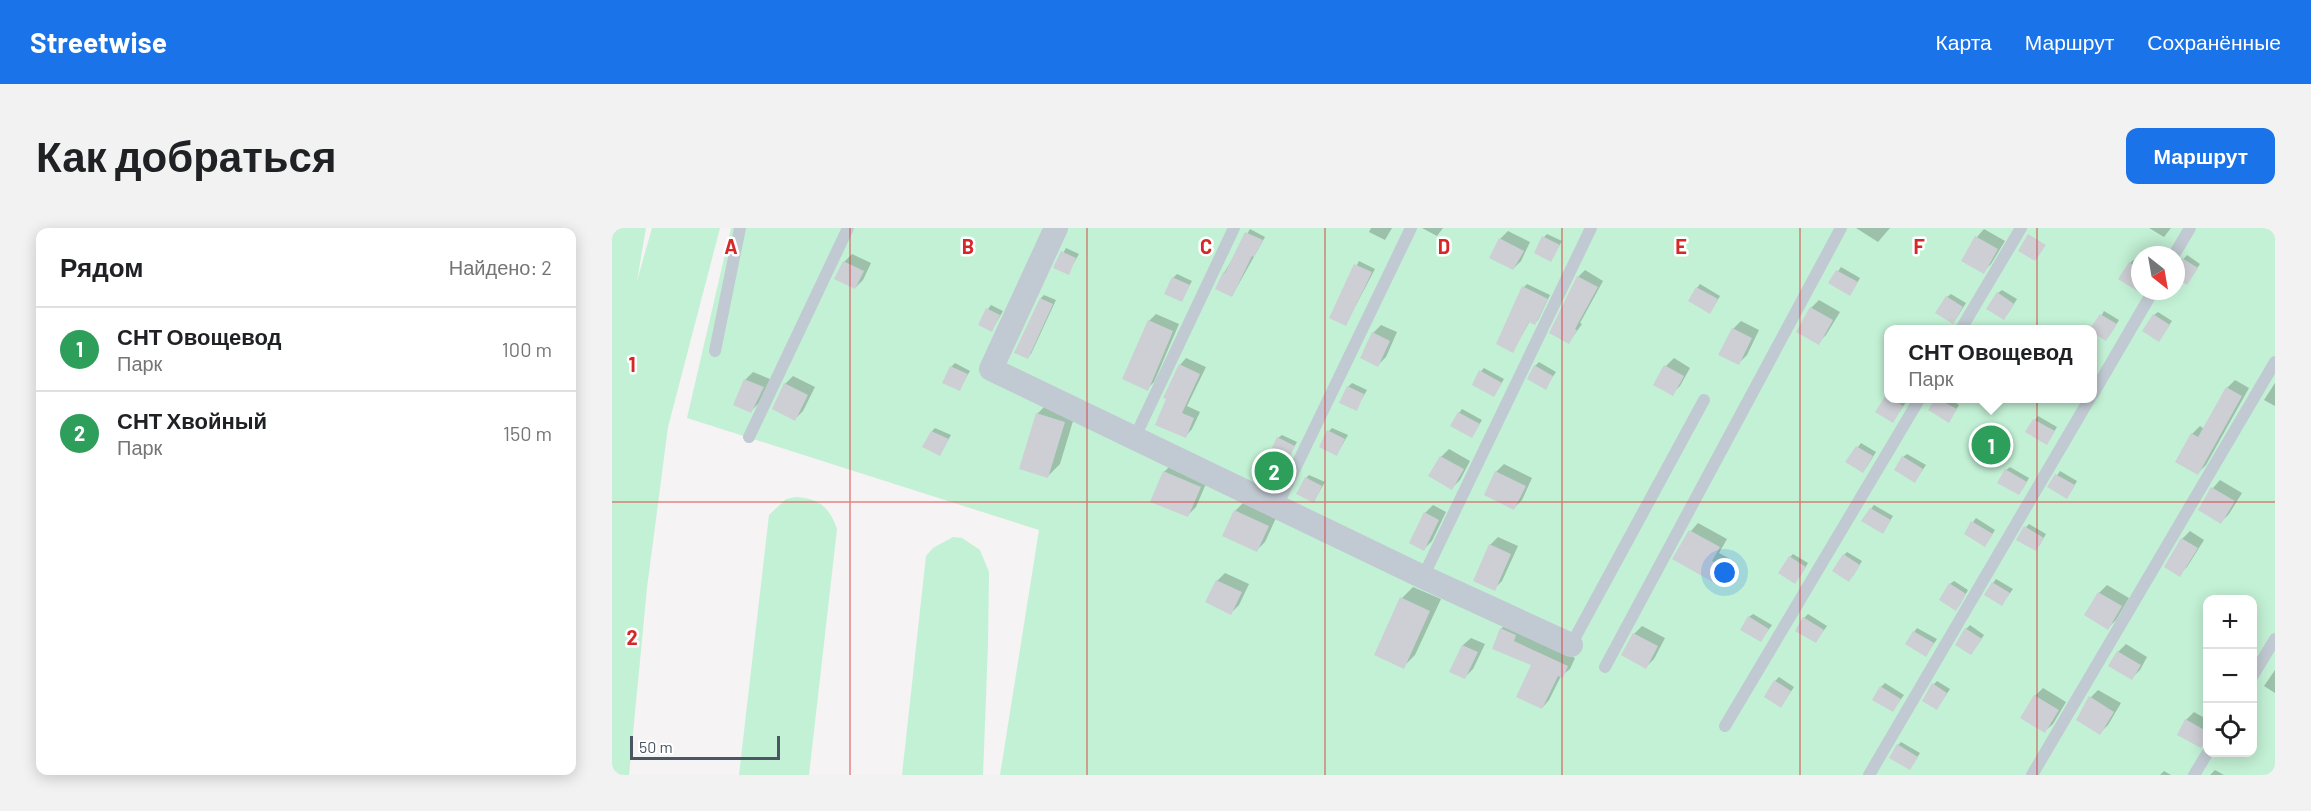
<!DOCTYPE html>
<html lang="ru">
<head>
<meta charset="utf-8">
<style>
  body { margin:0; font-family:Barlow,sans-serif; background:#f2f2f2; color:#202124 }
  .controls { position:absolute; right:18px; bottom:18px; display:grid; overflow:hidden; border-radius:12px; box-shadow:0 3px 15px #0003 }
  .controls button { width:54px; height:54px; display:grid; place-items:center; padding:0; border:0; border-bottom:2px solid #e0e0e0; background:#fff; color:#202124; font:30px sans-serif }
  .compass { position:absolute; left:1519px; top:18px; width:54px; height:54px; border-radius:50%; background:#fff; box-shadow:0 3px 15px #0003; rotate:149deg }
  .scale { position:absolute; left:18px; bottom:15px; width:150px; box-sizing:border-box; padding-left:6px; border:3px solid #4a5661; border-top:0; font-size:16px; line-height:21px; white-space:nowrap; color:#4a5661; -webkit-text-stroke:4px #fff; paint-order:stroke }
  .you { position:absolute; left:1113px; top:345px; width:21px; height:21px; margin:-15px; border:4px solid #fff; border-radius:50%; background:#1a73e8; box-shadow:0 0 0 9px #1a73e833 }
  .badge { display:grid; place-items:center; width:39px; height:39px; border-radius:50%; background:#1a73e8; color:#fff; font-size:20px; font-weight:700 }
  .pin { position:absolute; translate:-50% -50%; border:3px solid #fff; box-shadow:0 2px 6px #0006 }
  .popup { position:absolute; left:1272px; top:97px; width:213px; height:78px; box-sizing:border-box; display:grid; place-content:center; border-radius:12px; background:#fff; filter:drop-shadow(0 2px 4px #0005); font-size:20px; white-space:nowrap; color:#757577 }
  .popup b { font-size:22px; color:#202124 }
  .popup::after { content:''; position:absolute; left:50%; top:100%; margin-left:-12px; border:12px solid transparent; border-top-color:#fff }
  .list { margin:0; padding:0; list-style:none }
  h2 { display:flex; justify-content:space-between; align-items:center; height:78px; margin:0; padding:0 24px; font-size:26px }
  h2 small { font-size:20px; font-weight:400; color:#757577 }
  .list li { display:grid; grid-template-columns:39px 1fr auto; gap:18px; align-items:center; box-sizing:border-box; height:84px; padding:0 24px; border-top:2px solid #e0e0e0 }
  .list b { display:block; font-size:22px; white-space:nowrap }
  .list p { margin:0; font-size:20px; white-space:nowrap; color:#757577 }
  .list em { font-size:20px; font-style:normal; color:#757577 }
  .icon { flex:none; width:33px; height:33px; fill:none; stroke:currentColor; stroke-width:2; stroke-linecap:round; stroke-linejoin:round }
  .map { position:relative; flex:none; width:1663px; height:547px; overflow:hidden; border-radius:12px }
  header { display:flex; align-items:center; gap:36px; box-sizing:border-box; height:84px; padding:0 30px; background:#1a73e8; color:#fff }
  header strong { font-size:28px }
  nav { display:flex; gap:33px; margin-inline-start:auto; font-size:21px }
  .intro { display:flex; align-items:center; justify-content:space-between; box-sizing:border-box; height:144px; padding:0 36px }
  h1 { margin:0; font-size:42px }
  .button { padding:15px 27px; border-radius:12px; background:#1a73e8; color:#fff; font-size:21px; font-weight:700 }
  main { display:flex; gap:36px; padding:0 36px }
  aside { flex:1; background:#fff; border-radius:12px; box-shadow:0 3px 15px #0003 }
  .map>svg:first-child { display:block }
  .green { fill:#c3f1d5; fill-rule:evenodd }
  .shadow { fill:#0003 }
  .building { fill:#cdcfd5 }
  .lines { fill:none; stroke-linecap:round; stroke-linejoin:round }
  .lane { stroke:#c1cad2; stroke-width:12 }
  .street { stroke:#c1cad2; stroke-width:24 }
  .grid { fill:none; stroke:#d62828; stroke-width:1.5; stroke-opacity:0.55 }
  .grid-label { font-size:20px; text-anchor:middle; font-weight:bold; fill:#d62828; stroke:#fff; stroke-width:5; stroke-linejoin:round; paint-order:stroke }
</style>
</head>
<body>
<header>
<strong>Streetwise</strong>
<nav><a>Карта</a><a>Маршрут</a><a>Сохранённые</a></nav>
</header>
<div class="intro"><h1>Как добраться</h1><a class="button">Маршрут</a></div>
<main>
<aside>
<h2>Рядом<small>Найдено: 2</small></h2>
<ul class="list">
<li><span class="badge" style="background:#2e9e5b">1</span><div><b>СНТ Овощевод</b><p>Парк</p></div><em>100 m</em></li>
<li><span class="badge" style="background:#2e9e5b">2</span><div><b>СНТ Хвойный</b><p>Парк</p></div><em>150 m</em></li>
</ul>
</aside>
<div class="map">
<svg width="1663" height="547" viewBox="0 0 1663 547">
  <rect width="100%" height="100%" fill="#f5f3f3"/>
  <path class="green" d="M0,0H34L25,53L40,0H108L56,199L35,360L17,547H0Z
    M119,0H1663V547H388L427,302L75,190ZM1528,27H1564V63H1528ZM1277,101H1481V170H1277ZM1596,371H1640V524H1596Z
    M184,269C207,270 218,280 225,301L197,547H127L157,287L174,271Z
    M341,309L350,310L368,322L377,344L376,417L371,547H290L314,328L321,320Z"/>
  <path class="shadow" d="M759,0H780L773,12L757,4Z
    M810,0H831L825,8Z
    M1244,0H1278L1266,14Z
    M1537,0H1559L1552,9Z
    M638,1L653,9L620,68L612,45Z
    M1372,1L1393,13L1379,36L1371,44L1365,9Z
    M896,3L918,14L909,33L901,41L888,11Z
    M935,6L950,13L939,32L932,9Z
    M454,20L467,26L456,45L443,39Z
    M240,26L259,35L251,52L243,60L232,34Z
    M1575,27L1588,36L1575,55L1564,48V40Z
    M1521,32L1528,36L1526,56L1518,35Z
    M747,33L763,41L734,96L719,89Z
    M1229,39L1248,50L1241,62L1218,55Z
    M973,42L991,53L968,95L970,96L957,114L939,105L966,49Z
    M565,46L580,53L569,72L561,50Z
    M915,56L938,67L926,92L923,95L918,93L901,123L912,59Z
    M1088,56L1108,68L1101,80L1085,60Z
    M1390,62L1405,71L1395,87L1386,65Z
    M1339,66L1354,75L1344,91L1335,69Z
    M432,67L444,72L419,126L415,129L429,70Z
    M1207,72L1228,84L1214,107L1206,115L1199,80Z
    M379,77L391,83L380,102L376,81Z
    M1492,83L1507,92L1497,108L1481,103Z
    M1546,84L1560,93L1547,112L1542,87Z
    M544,86L567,96L542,154L535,161L537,93Z
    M1129,93L1147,102L1135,127L1127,135L1121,101Z
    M769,97L785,104L774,129L766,137L761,105Z
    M574,130L594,139L575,178L588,184L580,201L574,208L545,196L568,137Z
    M1062,130L1078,140L1068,158L1060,166L1054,138Z
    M927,134L944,144L933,160L923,138Z
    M343,135L358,143L347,162L339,139Z
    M872,140L892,151L882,167L869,143Z
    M141,144L158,151L147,175L139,183L123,176L134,151Z
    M181,148L203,159L191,183L183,191L173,156Z
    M1623,152L1637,160L1594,237L1586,245L1580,206L1588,198L1592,201L1615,160Z
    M740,155L755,162L744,181L736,159Z
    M1663,155V178L1652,172Z
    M1277,166V170H1288L1294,174L1284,189L1275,168Z
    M1324,170H1336L1347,177L1337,193L1318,182Z
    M437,174L464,183L448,236L436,248L425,186Z
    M850,181L870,192L860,208L847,185Z
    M1426,188L1445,199L1435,215L1423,192Z
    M323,200L339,207L328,226L320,203Z
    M720,200L736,207L725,226L717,203Z
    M670,207L685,214L674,233L666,210Z
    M1249,215L1264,224L1254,240L1235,234Z
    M837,221L858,233L848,252L840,260L829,229Z
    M1295,226L1314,237L1303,253L1291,229Z
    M560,236L596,251L584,279L576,287L552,244Z
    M892,236L920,250L910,272L902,280L884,244Z
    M1398,239L1417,250L1410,262L1394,242Z
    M1448,243L1465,253L1458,265L1437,259Z
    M697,247L713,254L702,273L694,250Z
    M1608,252L1630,265L1617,286L1609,294L1601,260Z
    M631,275L664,290L653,314L645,322L623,283Z
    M821,277L834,284L820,313L812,321L813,285Z
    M1262,277L1281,288L1271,304L1259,281Z
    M1364,290L1383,302L1376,313L1361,294Z
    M1086,295L1115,311L1107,325L1122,333L1114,348L1106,356L1062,331L1079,303Z
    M1417,296L1434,306L1427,318L1414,299Z
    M1578,303L1592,312L1575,339L1567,347L1554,339L1570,311Z
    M886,309L906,318L890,353L882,361L878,317Z
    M1235,324L1250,333L1241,348L1232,327Z
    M1181,326L1196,335L1187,350L1178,329Z
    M613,345L637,356L627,377L619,385L605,353Z
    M1384,351L1401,361L1390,376L1381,355Z
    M1342,353L1356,362L1347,378L1338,356Z
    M1495,357L1517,370L1504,392L1496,400L1487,365Z
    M801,359L829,371L803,427L791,439L790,370Z
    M1141,386L1160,397L1149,412L1137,389Z
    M1196,386L1215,398L1204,413L1192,390Z
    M897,393L909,405L963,430L958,441L949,448L937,472L930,480L921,436L889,401Z
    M1358,397L1372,407L1359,426L1354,401Z
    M1030,398L1053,410L1042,431L1034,439L1022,406Z
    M1305,400L1325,411L1314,427L1302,404Z
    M859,410L873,416L861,441L853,449L839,443L851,417Z
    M1514,416L1535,429L1528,442L1520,450L1506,424Z
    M1663,442V465L1652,458Z
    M1167,449L1182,459L1172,474L1163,453Z
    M1325,453L1338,461L1328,476L1322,456Z
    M1273,455L1292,467L1281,482L1269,459Z
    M1431,460L1454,474L1441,496L1433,503L1423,468Z
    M1486,462L1509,475L1496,497L1488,505L1479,469Z
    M1582,484L1596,492V511L1589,518L1574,492Z
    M1289,514L1308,525L1298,541L1286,517Z
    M1603,542L1612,547H1598Z
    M1552,543L1559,547H1548Z"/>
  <path class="building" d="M633,4L651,12L642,29L640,28L620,69L603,61L611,44L613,45Z
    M1416,6L1434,17L1423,33L1406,23Z
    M930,8L948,17L939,34L922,25Z
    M1363,8L1386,21L1372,46L1349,33Z
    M887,10L912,23L901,42L877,30Z
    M449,23L464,30L457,47L441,40Z
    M1570,30L1586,40L1575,57L1564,50V35Z
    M231,33L252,43L243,61L222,51Z
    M1517,34L1528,42V65L1506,51Z
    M742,36L760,44L734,98L717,90Z
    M1224,42L1246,54L1238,68L1216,55Z
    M965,48L986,59L963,101L965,102L957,116L937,105Z
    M560,49L578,57L570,74L552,66Z
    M910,58L936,71L923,97L917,94L901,125L884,116Z
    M1084,59L1106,71L1098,86L1076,73Z
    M1385,64L1402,76L1392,92L1374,81Z
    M1334,68L1351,79L1341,96L1323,85Z
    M428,70L441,76L416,131L402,125Z
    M1198,79L1221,92L1207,117L1184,104Z
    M374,80L388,87L380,104L366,97Z
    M1488,86L1505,96L1494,113L1481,105V102H1477Z
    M1541,86L1558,97L1547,114L1530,103Z
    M536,92L561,103L536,163L510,151Z
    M1120,100L1140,110L1127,137L1106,127Z
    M760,104L778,113L766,139L748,130Z
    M567,136L588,146L570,185L582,190L574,210L543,197L554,171L551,170Z
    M922,137L941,148L934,162L915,151Z
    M1052,137L1072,148L1061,168L1041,157Z
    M338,138L356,146L348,163L330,155Z
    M867,142L890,155L882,169L860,157Z
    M132,151L152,159L139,185L121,177Z
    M172,155L196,167L183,193L160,181Z
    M735,158L752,166L745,183L727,175Z
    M1614,159L1630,168L1586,247L1563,234L1579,205L1586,209Z
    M1274,167L1291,178L1281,195L1263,184Z
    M1323,171H1326L1345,181L1337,195L1316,182Z
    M846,184L868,196L860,210L838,198Z
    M424,185L453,194L436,250L407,241Z
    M1421,191L1443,203L1435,217L1413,204Z
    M715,202L733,211L725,228L707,219Z
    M319,203L337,211L328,228L310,219Z
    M665,209L683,218L675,235L657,226Z
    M1244,218L1261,228L1251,245L1233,234Z
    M828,228L852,241L840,262L816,248Z
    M1290,228L1311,241L1303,255L1282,242Z
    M1393,241L1415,254L1407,267L1385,255Z
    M551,243L589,259L576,289L538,274Z
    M883,243L914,258L902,282L872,267Z
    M1443,246L1463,257L1455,271L1435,259Z
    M693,249L710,258L702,275L684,266Z
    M1599,259L1623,273L1609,296L1586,282Z
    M1258,280L1279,292L1271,306L1249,293Z
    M622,282L657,298L645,324L610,308Z
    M812,284L827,292L812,323L797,315Z
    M1359,293L1381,306L1373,319L1352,306Z
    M1412,298L1432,310L1424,323L1404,312Z
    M1077,302L1108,319L1100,333L1115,342L1106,357L1060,331Z
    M1569,310L1586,320L1568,349L1552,339Z
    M877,316L899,326L883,363L861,353Z
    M1231,326L1248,337L1237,354L1220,343Z
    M1177,328L1194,339L1183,356L1166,345Z
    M604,352L630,364L619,387L593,374Z
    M1380,354L1398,365L1390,378L1372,367Z
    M1337,355L1354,366L1344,383L1327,372Z
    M1486,364L1510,378L1496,402L1472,387Z
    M788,369L818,383L792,441L762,427Z
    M1136,388L1157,401L1149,414L1128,402Z
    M1191,389L1212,402L1204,415L1183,403Z
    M888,400L904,407L902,413L956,438L951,450L946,448L930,481L904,469L919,437L880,421Z
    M1353,400L1370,411L1359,427L1343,417Z
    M1301,403L1322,415L1314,429L1293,416Z
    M1021,405L1046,418L1034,441L1009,427Z
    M850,417L866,424L853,451L837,444Z
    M1505,423L1529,437L1520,452L1496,438Z
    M1162,452L1179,463L1169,480L1152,469Z
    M1320,455L1335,465L1325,482L1310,473Z
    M1268,458L1289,471L1281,484L1260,472Z
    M1422,467L1447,482L1433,505L1408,490Z
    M1477,468L1502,484L1488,507L1464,492Z
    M1573,491L1596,504V508L1589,520L1565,507Z
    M1285,516L1306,529L1298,542L1277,530Z"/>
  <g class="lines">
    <path class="lane" d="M1562,27L1578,0
      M1349,101L1409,0
      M103,123L128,0
      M1481,166L1541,63
      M137,209L236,0
      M522,211L622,0
      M665,278L799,0
      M811,349L979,0
      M959,417L1092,172
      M993,439L1229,0
      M1640,449L1663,411
      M1113,498L1308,170
      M1257,547L1478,170
      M1420,547L1663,134
      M1582,547L1596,524"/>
    <path class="street" d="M444,0L379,141L811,349L959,417"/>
  </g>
  <path class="grid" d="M238,0V547M475,0V547M713,0V547M950,0V547M1188,0V547M1425,0V547M0,274H1663"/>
  <g class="grid-label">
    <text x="119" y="26">A</text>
    <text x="356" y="26">B</text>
    <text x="594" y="26">C</text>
    <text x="832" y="26">D</text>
    <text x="1069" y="26">E</text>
    <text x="1307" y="26">F</text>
    <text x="20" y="144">1</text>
    <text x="20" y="417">2</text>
  </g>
</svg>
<div class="controls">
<button>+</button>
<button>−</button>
<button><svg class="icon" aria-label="locate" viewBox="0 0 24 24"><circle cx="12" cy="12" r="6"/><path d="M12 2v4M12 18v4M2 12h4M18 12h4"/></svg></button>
</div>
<svg class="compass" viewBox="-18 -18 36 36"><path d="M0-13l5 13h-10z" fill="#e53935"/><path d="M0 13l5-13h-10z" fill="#757577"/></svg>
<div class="scale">50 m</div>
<div class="you"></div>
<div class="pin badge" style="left:1379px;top:217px;background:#2e9e5b">1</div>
<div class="popup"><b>СНТ Овощевод</b>Парк</div>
<div class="pin badge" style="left:662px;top:243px;background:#2e9e5b">2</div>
</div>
</main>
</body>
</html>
